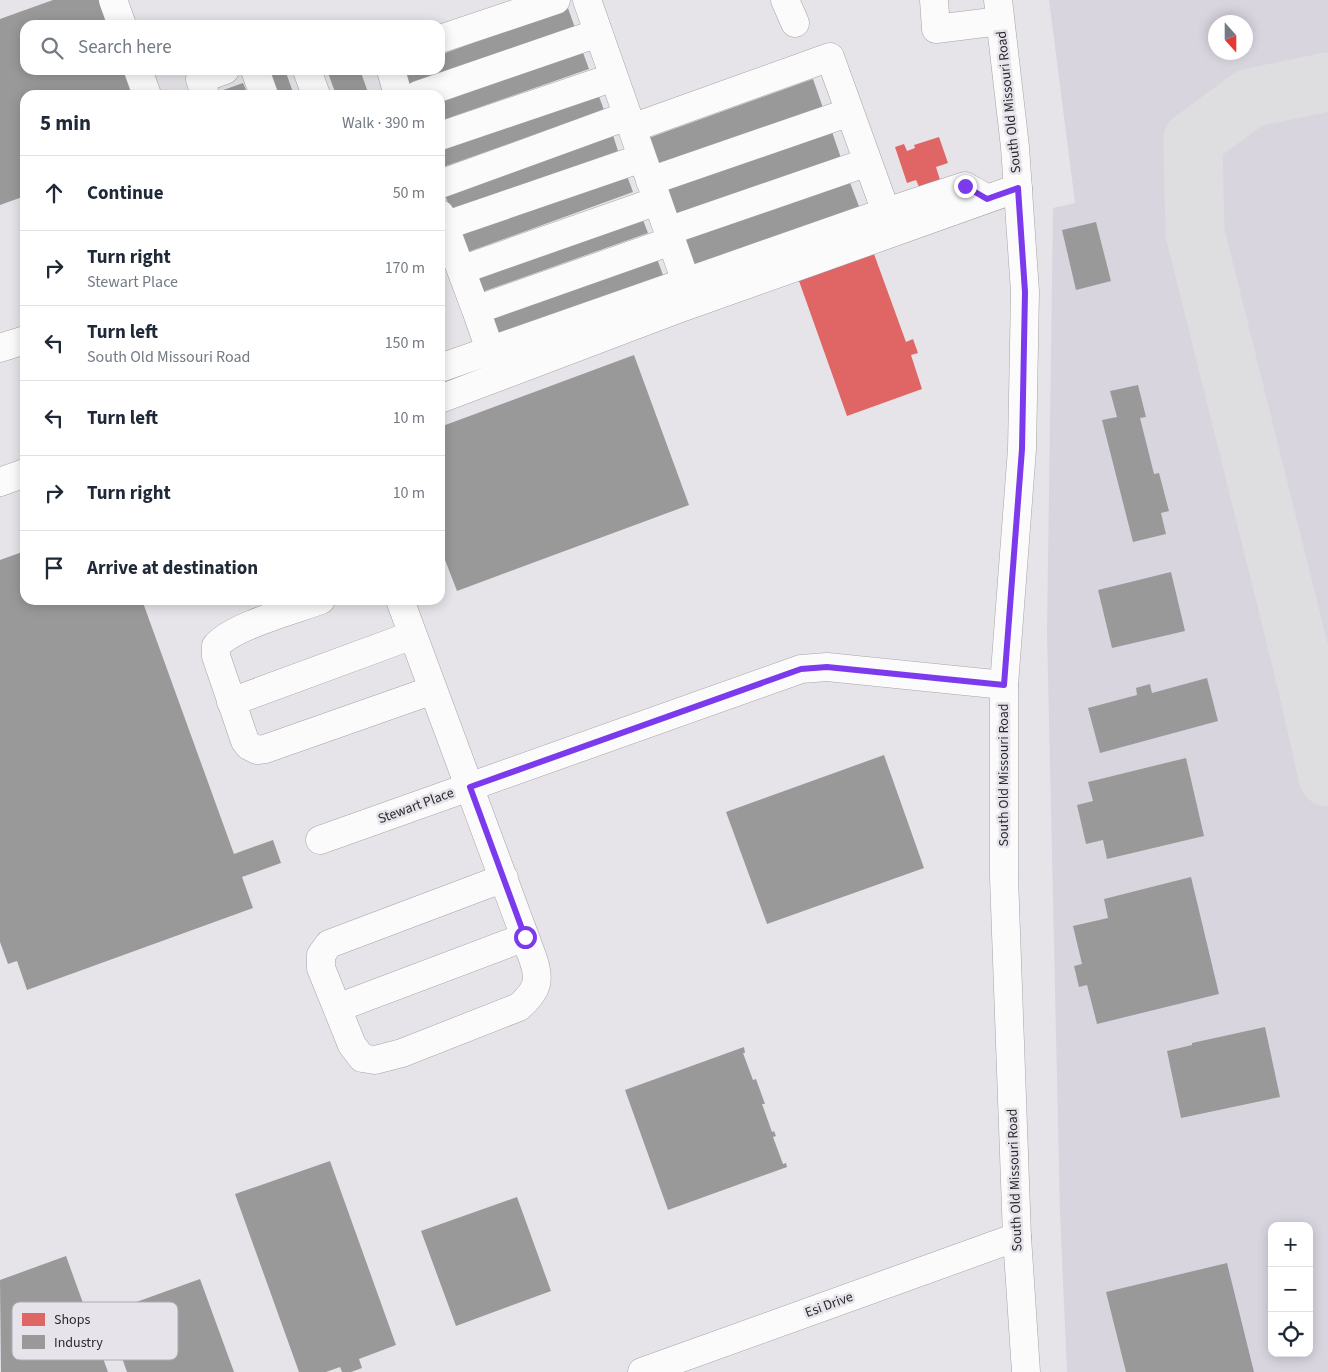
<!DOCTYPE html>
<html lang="en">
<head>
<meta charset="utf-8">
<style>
  body { margin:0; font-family:"Source Sans 3",sans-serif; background:#f6f6f7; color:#1f2937 }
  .controls { position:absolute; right:15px; bottom:15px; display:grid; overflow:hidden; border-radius:10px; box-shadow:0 2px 12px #0003 }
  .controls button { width:45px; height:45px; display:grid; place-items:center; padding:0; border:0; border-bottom:1px solid #e0e1e3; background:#fff; color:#1f2937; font:25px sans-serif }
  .compass { position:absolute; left:1208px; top:15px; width:45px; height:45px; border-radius:50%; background:#fff; box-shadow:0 2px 12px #0003; rotate:159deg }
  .stop { position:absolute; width:15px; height:15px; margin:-11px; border:4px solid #7c3aed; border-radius:50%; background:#fff }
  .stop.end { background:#7c3aed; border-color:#fff; box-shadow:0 1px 5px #0008 }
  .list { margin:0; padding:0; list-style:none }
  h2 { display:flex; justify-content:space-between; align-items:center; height:65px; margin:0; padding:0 20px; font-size:21px }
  h2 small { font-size:16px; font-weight:400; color:#747a83 }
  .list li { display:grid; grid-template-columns:32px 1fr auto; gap:15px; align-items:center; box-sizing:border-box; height:75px; padding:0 20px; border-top:1px solid #e0e1e3 }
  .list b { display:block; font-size:19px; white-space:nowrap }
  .list p { margin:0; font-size:16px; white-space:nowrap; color:#747a83 }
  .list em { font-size:16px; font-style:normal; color:#747a83 }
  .icon { flex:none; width:28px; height:28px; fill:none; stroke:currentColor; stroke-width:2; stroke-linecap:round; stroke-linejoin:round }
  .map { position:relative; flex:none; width:1328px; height:1372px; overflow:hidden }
  .search { position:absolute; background:#fff; box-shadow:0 2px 12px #0003; left:20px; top:20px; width:425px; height:55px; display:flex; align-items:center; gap:12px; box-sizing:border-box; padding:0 18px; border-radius:15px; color:#747a83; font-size:19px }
  .panel { position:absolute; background:#fff; box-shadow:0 2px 12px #0003; left:20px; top:90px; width:425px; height:515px; border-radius:15px }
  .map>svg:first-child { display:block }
  .built { fill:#d9d5df; fill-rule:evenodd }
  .shops { fill:#e06666 }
  .industry { fill:#999 }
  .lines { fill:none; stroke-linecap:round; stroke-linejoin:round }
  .taxiway { stroke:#dedde0; stroke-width:59 }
  .minor-casing { stroke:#a5a4a7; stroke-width:29 }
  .major-casing { stroke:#a5a4a7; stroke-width:29 }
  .minor { stroke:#fbfbfc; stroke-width:28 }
  .major { stroke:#fbfbfc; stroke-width:28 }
  .route { stroke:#7c3aed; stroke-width:6 }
  .labels { text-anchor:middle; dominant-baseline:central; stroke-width:5; stroke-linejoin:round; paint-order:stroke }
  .street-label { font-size:14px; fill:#2a292c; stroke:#e6e3ea }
  .key { fill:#e6e3ea; stroke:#aeabb1; stroke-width:1 }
  .key-label { font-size:14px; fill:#2a292c }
</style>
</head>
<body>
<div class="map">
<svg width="1328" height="1372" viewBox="0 0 1328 1372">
  <rect width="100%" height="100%" fill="#e6e4e9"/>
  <path class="built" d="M1049,0H1328V1372H1067L1060,1214L1047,632L1053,208L1075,203ZM1216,22H1246V52H1216ZM1272,1226H1309V1353H1272Z"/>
  <path class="shops" d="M939,137L948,163L936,167L941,183L920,189L916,180L907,183L895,147L904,144L907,151L915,148L914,145Z
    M874,254L906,342L913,339L918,353L911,355L922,389L847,416L799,281Z"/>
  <path class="industry" d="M53,0H101L110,25H25V70H127L136,95H25V196L0,205V19Z
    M568,8L575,28L407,89L400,70H440V55Z
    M582,50L589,69L440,121V101Z
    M277,70H285L294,95H273L265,74Z
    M327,70H360L369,95H336Z
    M813,79L823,108L656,167L646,139Z
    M243,83L248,95H216L215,93Z
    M597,91L604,110L440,168V147Z
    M831,129L841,158L674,218L664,189Z
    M612,132L618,151L451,211L444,192Z
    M626,173L633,192L465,253L458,234Z
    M849,180L860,209L691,269L681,240Z
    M641,215L648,233L479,293L473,275Z
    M1096,222L1111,281L1076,290L1062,230Z
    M656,256L663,275L495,335L487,316Z
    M634,355L689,505L457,591L440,547V427Z
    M1138,385L1146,417L1140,418L1154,474L1159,473L1169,511L1161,513L1166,534L1133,542L1102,420L1117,417L1110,391Z
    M25,551V600H142L234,854L273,840L281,863L242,877L253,908L27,990L17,961L8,964L0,942V560Z
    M1171,572L1185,631L1112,648L1098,590Z
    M1207,678L1218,721L1100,753L1088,708L1137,695L1136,688L1150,684L1152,693Z
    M884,755L924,868L767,924L726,812Z
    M1186,758L1204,836L1107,859L1103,840L1086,844L1077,805L1093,801L1088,782Z
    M1191,877L1219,994L1097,1024L1087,985L1079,987L1074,966L1082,964L1073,926L1108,918L1104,899Z
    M1265,1027L1280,1097L1181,1118L1167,1051L1192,1045V1043Z
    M744,1047L745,1053H743L753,1080L756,1079L765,1104H762L772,1132L774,1131L776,1136L773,1137L783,1164L786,1163L787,1167L668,1210L625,1090Z
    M330,1161L396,1345L359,1359L362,1368L351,1372H342L340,1367L326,1372H299L235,1194Z
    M517,1197L551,1291L456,1326L421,1231Z
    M66,1256L108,1372H1L0,1280Z
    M1227,1263L1254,1372H1126L1106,1292Z
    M200,1279L234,1372H127L106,1313Z"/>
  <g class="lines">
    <path class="taxiway" d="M1328,82L1250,98L1193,140L1195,233L1306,679L1328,777"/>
    <defs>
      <path id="minor" d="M113,0L122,25
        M587,0L686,282L886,212L830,57L632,128
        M785,0L795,23
        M934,0L936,29L1000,21
        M440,39L556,0
        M138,70L147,95
        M255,70L264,95
        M307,70L316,95
        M391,70L398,95
        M205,95L200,79L225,70
        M418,95L598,33
        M440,136L614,77
        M650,181L850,112
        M440,184L627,116
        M886,212L965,186L986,198
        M440,214L476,310
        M444,226L642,158
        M668,231L868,162
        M461,270L657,201
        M0,348L25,340
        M490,350L476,310L671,241
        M440,368L686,282
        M440,399L678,309L1018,188
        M0,482L25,473
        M321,600C294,610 233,626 216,646V656L245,741L249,746L257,750L265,749L433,690
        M400,600L532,956C541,980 538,990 519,1007L402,1053L375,1060L362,1058L352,1045L321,968V955L329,944L504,878
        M231,702L413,635
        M320,840L801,669L827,667L1004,685
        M337,1008L525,937
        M642,1372L1017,1237"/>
      <path id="major" d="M998,0L1015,147L1025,292L1022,449L1004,685V877L1017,1237L1026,1372"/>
    </defs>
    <use href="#minor" class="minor-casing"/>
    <use href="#major" class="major-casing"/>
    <use href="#minor" class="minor"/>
    <use href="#major" class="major"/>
  </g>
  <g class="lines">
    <path class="route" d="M525,937L470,787L801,669L827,667L1004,685L1022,449L1025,292L1018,188L987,199L965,186"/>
  </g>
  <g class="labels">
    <g class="street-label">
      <text transform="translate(1009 102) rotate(-96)">South Old Missouri Road</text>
      <text transform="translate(1004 775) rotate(-90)">South Old Missouri Road</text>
      <text transform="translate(416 806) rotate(-20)">Stewart Place</text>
      <text transform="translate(1015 1180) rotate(-92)">South Old Missouri Road</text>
      <text transform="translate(829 1305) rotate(-20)">Esi Drive</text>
    </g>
  </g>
  <rect x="12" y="1302" width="166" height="58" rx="8" class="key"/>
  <rect x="22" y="1313" width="23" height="13" fill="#e06666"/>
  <rect x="22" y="1335" width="23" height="14" fill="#999"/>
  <g class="key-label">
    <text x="54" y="1324">Shops</text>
    <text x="54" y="1347">Industry</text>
  </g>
</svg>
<div class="controls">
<button>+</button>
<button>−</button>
<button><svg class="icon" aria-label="locate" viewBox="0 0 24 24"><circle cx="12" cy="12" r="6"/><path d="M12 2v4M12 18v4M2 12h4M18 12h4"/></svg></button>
</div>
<svg class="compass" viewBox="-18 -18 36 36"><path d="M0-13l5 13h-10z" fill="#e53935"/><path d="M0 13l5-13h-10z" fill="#747a83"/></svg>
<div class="stop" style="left:525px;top:937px"></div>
<div class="stop end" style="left:965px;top:186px"></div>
<div class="search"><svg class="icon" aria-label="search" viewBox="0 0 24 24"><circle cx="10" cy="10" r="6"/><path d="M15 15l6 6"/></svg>Search here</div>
<section class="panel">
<h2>5 min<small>Walk · 390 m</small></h2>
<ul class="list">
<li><svg class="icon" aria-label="ahead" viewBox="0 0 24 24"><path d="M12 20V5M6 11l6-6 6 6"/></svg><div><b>Continue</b></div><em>50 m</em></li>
<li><svg class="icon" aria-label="right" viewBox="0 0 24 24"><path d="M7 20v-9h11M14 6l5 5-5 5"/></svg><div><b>Turn right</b><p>Stewart Place</p></div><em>170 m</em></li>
<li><svg class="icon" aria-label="left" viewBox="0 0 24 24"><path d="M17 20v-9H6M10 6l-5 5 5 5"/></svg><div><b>Turn left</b><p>South Old Missouri Road</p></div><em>150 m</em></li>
<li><svg class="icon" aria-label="left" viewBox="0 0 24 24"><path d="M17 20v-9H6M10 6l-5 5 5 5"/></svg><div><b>Turn left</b></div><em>10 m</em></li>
<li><svg class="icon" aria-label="right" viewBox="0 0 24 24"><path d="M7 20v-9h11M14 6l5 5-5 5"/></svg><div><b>Turn right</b></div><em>10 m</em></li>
<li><svg class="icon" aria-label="arrive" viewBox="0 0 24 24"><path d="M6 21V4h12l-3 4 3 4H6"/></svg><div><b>Arrive at destination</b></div></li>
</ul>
</section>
</div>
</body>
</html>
